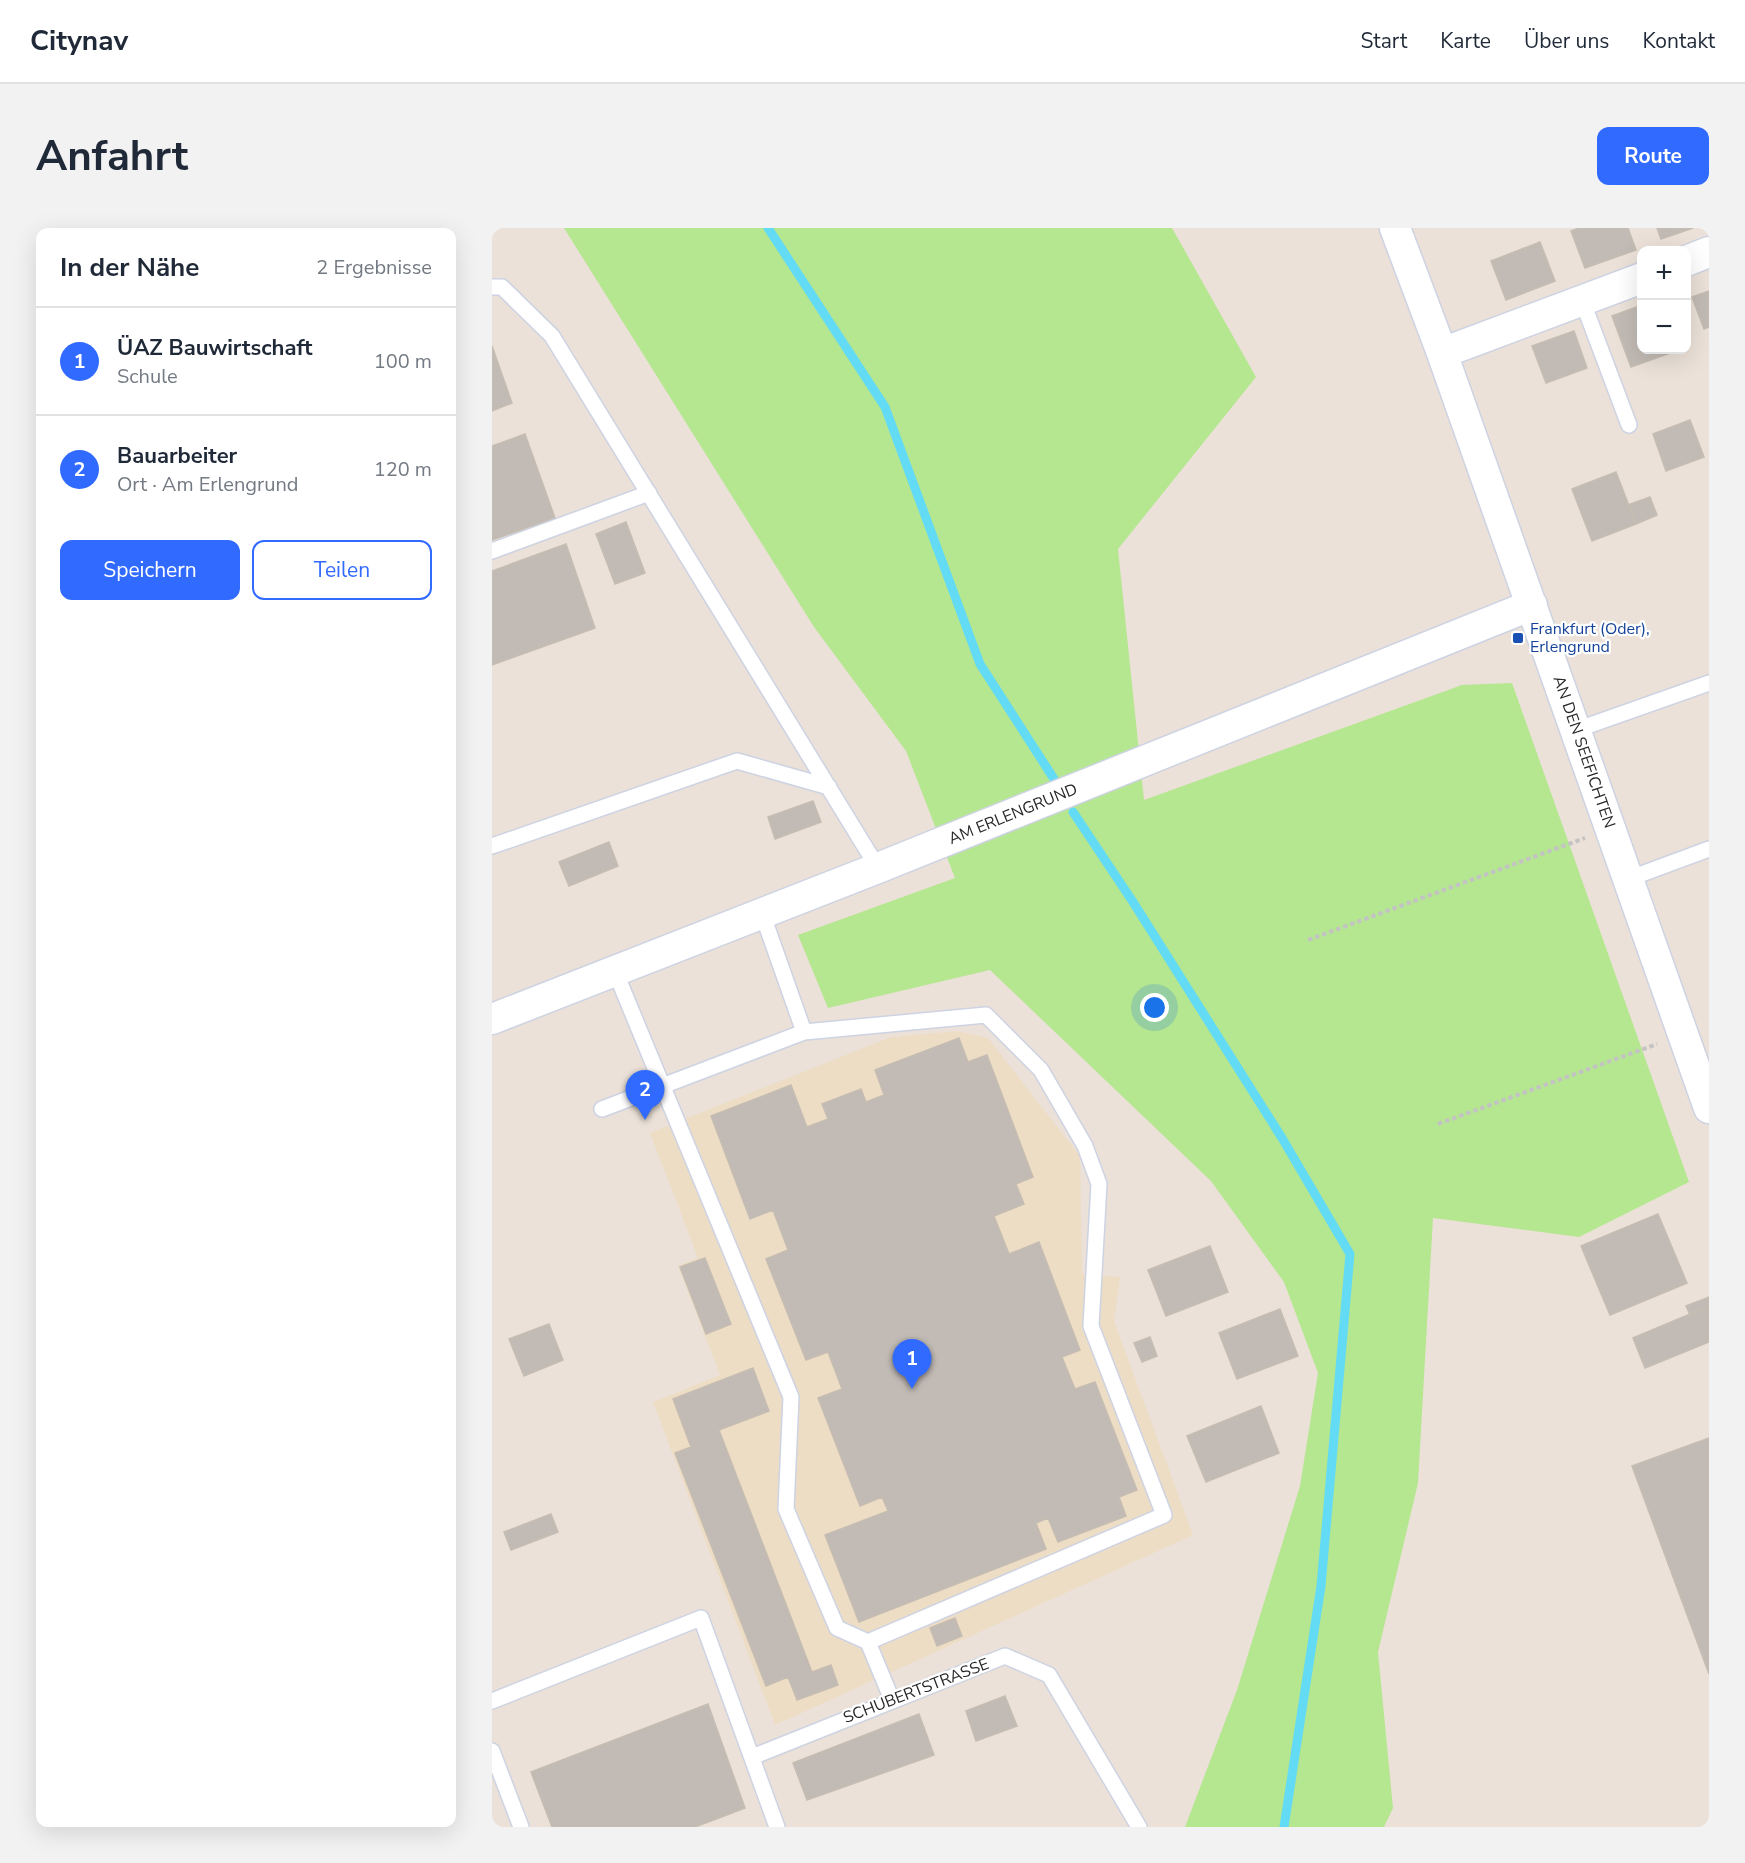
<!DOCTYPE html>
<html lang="de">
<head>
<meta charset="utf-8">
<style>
  body { margin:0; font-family:"Nunito Sans",sans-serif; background:#f2f2f3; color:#1f2937 }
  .controls { position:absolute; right:18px; top:18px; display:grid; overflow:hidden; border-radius:12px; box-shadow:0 6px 24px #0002 }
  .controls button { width:54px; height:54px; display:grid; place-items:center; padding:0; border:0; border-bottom:2px solid #e0e1e3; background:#fff; color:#1f2937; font:30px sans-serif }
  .you { position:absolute; left:663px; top:780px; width:21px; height:21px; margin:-15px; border:4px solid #fff; border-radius:50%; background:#1a73e8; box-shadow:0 0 0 9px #1a73e833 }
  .badge { display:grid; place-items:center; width:39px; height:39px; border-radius:50%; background:#316aff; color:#fff; font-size:20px; font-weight:700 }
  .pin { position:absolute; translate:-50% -50px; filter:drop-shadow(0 2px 3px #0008) }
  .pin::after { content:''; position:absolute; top:32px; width:21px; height:18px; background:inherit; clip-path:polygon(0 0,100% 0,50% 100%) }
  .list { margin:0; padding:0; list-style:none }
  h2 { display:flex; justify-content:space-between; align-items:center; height:78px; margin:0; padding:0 24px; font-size:26px }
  h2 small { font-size:20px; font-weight:400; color:#747a83 }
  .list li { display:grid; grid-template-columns:39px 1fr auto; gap:18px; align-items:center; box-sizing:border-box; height:108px; padding:0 24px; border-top:2px solid #e0e1e3 }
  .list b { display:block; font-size:22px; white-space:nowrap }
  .list p { margin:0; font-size:20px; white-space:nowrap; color:#747a83 }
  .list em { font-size:20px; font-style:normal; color:#747a83 }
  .actions { display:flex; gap:12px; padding:18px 24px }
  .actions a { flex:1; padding:14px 0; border:2px solid #316aff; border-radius:12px; text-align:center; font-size:21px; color:#316aff }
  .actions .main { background:#316aff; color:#fff }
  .map { position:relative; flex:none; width:1217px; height:1599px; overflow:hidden; border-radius:12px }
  header { display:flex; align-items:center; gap:36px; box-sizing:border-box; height:84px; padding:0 30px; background:#fff; border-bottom:2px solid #e0e1e3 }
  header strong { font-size:28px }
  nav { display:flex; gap:33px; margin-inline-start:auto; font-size:21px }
  .intro { display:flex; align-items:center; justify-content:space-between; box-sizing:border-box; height:144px; padding:0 36px }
  h1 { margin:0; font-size:42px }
  .button { padding:15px 27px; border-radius:12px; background:#316aff; color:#fff; font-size:21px; font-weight:700 }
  main { display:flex; gap:36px; padding:0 36px }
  aside { flex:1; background:#fff; border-radius:12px; box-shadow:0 6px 24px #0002 }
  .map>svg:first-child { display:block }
  .education { fill:#eeddc5 }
  .green { fill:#b5e690 }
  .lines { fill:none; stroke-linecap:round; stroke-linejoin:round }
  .stream { stroke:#63dbf5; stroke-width:9 }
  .building { fill:#c2bbb5; stroke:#c6bdb2; stroke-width:1.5 }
  .lane-casing { stroke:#cdd3e2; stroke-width:18 }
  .street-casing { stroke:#cdd3e2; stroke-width:33 }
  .path { stroke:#c3c3c3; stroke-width:4; stroke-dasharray:4.5 3; stroke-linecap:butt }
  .lane { stroke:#fff; stroke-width:15 }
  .street { stroke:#fff; stroke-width:30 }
  .transit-dot { fill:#1a4fb4; stroke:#fff; stroke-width:2 }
  .labels { text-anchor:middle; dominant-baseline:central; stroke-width:4.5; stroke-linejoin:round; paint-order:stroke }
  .transit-label { font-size:16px; fill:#164399; stroke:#fff; text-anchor:start }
  .street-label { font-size:16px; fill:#272727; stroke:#fff }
</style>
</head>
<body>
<header>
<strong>Citynav</strong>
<nav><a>Start</a><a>Karte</a><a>Über uns</a><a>Kontakt</a></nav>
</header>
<div class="intro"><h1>Anfahrt</h1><a class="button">Route</a></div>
<main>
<aside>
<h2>In der Nähe<small>2 Ergebnisse</small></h2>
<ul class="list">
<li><span class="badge">1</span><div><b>ÜAZ Bauwirtschaft</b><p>Schule</p></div><em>100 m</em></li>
<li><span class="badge">2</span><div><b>Bauarbeiter</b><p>Ort · Am Erlengrund</p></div><em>120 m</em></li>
</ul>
<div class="actions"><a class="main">Speichern</a><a>Teilen</a></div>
</aside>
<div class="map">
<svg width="1217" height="1599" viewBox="0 0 1217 1599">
  <rect width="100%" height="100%" fill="#ebe1d8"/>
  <path class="education" d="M465,803L496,810L588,928L590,1046L628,1049L622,1093L701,1307L283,1497L161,1174L228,1147L186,1038L206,1030L158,905L399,809Z"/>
  <path class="green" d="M72,0H680L764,149L626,321L652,572L970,457L1020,455L1197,954L1087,1009L941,990L926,1255L886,1424L901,1580L892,1599H693L745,1462L808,1258L826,1145L792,1054L719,953L498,742L336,780L306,707L463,650L414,523L322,399Z"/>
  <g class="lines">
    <path class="stream" d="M276,0L393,179L488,436L562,551
      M581,584L641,674L790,910L858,1026L829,1358L792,1599"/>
  </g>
  <path class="building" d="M1087,0H1136L1144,22L1093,40L1079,3Z
    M1165,0H1201L1169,11Z
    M1048,14L1063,53L1014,72L999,33Z
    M1217,63V99L1212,101L1200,69Z
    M1150,77V122H1177L1178,125L1139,139L1120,88Z
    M1082,103L1095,140L1054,155L1040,118Z
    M0,118L20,175L0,183Z
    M1198,192L1212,229L1174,243L1161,206Z
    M33,206L63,290L0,312V218Z
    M1124,244L1144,296L1100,313L1080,261Z
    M1158,269L1165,287L1144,296L1136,277Z
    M134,294L153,345L123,356L104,306Z
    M74,316L103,400L0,437V343Z
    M321,573L329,594L283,611L276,589Z
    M117,614L126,638L77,658L67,634Z
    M467,810L476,834L495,827L541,949L524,956L532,976L502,988L517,1026L547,1014L588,1122L570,1129L583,1161L603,1154L645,1262L627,1269L634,1288L566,1314L556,1290L544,1295L554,1321L367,1394L333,1307L396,1283L390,1269L368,1278L326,1170L350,1161L336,1124L314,1132L274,1031L296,1022L281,982L258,991L219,888L299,857L315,899L336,891L330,876L369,861L374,874L392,867L383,842Z
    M1166,986L1195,1055L1118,1087L1089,1018Z
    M718,1018L736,1064L674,1088L656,1042Z
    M213,1030L239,1096L214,1106L188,1039Z
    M1217,1069V1078L1198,1087L1194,1078Z
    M1217,1078V1114L1153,1140L1141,1110Z
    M788,1081L806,1128L745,1151L727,1105Z
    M57,1096L71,1132L32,1148L17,1111Z
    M658,1109L665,1128L650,1134L642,1115Z
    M261,1140L277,1183L227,1202L320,1444L339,1437L346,1457L305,1472L296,1449L274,1458L183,1225L199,1219L181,1171Z
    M769,1178L787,1225L714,1254L695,1208Z
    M1217,1210V1446L1140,1238Z
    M59,1286L66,1304L19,1322L12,1304Z
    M463,1390L470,1408L445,1418L438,1400Z
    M513,1468L525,1498L484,1513L474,1483Z
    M216,1476L253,1580L203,1599H60L39,1544Z
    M427,1486L442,1527L315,1572L301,1535Z"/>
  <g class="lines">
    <defs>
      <path id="lane" d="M0,59H10L60,108L386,640
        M1090,72L1137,197
        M0,323L157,265
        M1084,502L1217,455
        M0,618L245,533L337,559
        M1136,651L1217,621
        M270,685L312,804L494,787L549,842L593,918L607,956L599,1098L672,1287L376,1414L400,1472
        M123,743L299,1169L294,1281L345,1400L376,1414
        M110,881L312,804
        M0,1473L209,1390L285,1599
        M0,1523L29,1599
        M260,1529L513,1428L557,1447L647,1599"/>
      <path id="street" d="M903,0L950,125L1217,880
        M1194,33L1217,24
        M950,125L1150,50
        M0,791L386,640L1040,377"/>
    </defs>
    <use href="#lane" class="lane-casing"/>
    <use href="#street" class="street-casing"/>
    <path class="path" d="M816,712L1093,610
      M946,896L1165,816"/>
    <use href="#lane" class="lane"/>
    <use href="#street" class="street"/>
  </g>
  <rect class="transit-dot" x="1020" y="404" width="12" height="12" rx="3"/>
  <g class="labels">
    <g class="transit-label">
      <text x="1038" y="401">Frankfurt (Oder),<tspan x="1038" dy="18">Erlengrund</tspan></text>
    </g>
    <g class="street-label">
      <text transform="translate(1092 524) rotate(71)">AN DEN SEEFICHTEN</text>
      <text transform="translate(521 586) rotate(-22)">AM ERLENGRUND</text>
      <text transform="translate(424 1463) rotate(-21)">SCHUBERTSTRASSE</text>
    </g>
  </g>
</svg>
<div class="controls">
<button>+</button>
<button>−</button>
</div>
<div class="you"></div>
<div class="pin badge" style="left:420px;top:1161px">1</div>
<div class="pin badge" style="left:153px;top:892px">2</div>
</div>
</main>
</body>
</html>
